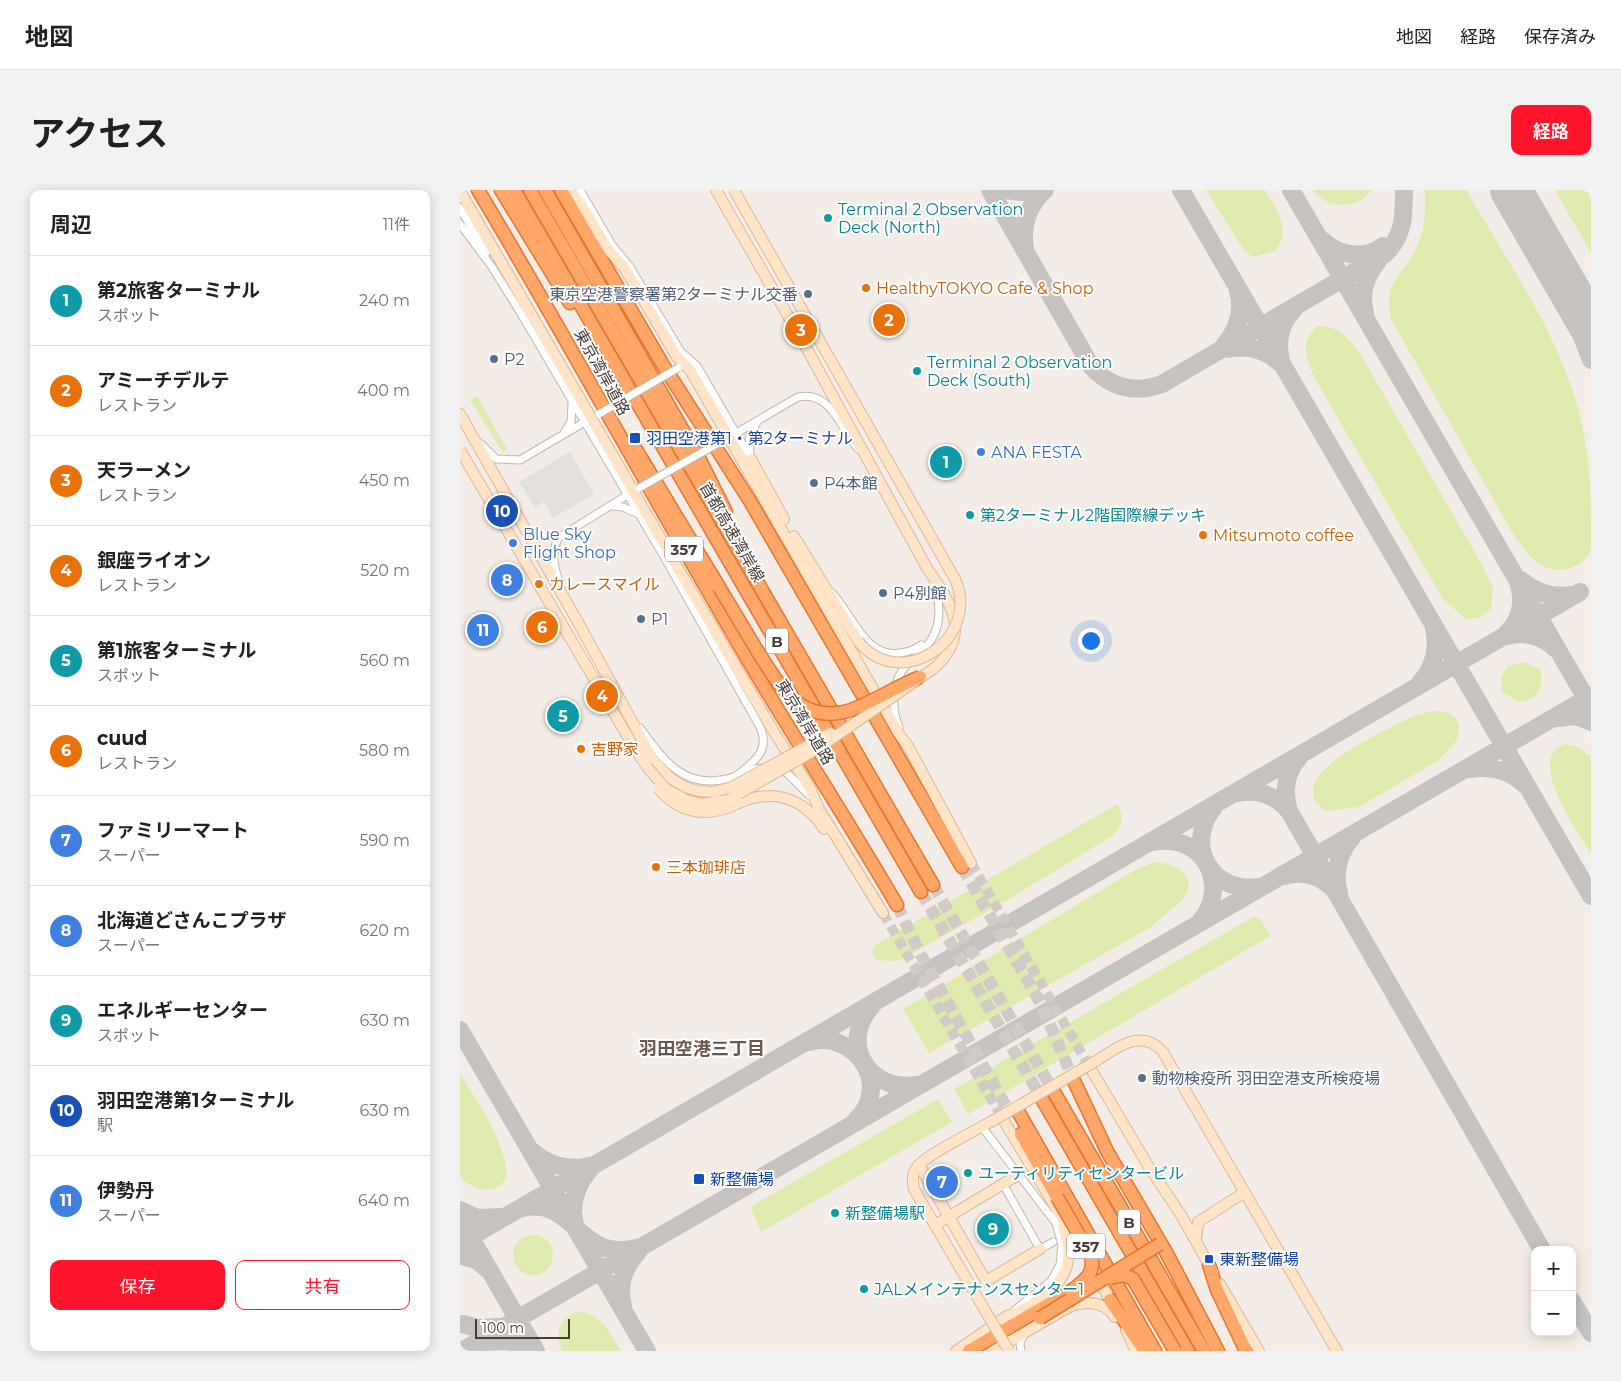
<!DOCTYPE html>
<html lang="ja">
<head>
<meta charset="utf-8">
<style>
  body { margin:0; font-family:Montserrat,"Noto Sans JP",sans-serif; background:#f2f2f2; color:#202124 }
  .controls { position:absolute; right:15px; bottom:15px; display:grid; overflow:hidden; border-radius:10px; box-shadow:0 2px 12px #0003 }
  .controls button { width:45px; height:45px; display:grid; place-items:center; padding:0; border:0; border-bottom:1px solid #e0e0e0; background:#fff; color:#202124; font:25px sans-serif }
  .scale { position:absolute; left:15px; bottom:12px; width:95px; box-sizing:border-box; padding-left:5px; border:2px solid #483c36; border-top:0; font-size:14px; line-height:18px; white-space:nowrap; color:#483c36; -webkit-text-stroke:4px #fff; paint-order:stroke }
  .you { position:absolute; left:630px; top:450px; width:18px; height:18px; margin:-12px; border:4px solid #fff; border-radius:50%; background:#1a73e8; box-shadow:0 0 0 8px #1a73e833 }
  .badge { display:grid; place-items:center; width:32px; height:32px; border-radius:50%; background:#ff142b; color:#fff; font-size:16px; font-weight:700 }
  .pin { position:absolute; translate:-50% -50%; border:2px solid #fff; box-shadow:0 1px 5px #0006 }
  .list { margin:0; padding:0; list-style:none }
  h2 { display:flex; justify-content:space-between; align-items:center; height:65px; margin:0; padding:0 20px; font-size:21px }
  h2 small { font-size:16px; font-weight:400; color:#757577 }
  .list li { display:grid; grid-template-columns:32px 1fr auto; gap:15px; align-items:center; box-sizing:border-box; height:90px; padding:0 20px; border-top:1px solid #e0e0e0 }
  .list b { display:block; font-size:19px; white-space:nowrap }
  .list p { margin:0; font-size:16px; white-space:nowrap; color:#757577 }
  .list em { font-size:16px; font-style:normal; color:#757577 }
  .actions { display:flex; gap:10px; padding:15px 20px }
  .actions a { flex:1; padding:11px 0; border:1px solid #ff142b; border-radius:10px; text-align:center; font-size:18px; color:#ff142b }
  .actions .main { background:#ff142b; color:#fff }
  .map { position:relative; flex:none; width:1131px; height:1161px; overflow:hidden; border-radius:10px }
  header { display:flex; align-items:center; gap:30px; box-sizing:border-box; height:70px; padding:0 25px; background:#fff; border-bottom:1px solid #e0e0e0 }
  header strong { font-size:24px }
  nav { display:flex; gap:28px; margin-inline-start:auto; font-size:18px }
  .intro { display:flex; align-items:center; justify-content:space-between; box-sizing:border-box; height:120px; padding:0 30px }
  h1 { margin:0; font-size:35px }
  .button { padding:12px 22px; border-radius:10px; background:#ff142b; color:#fff; font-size:18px; font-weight:700 }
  main { display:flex; gap:30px; padding:0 30px }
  aside { flex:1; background:#fff; border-radius:10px; box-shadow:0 2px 12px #0003 }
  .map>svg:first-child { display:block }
  .green { fill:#deeaae }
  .parking { fill:#e2dfdc }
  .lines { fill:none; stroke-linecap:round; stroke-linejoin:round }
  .taxiway { stroke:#c6c2bf; stroke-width:18 }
  .runway { stroke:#c6c2bf; stroke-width:42 }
  .secondary-tunnel { stroke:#d2cac4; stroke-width:10; stroke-dasharray:10 5; stroke-linecap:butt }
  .highway-tunnel { stroke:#d2cac4; stroke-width:12; stroke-dasharray:12 6; stroke-linecap:butt }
  .street-casing { stroke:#c3b5ac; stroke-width:9 }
  .secondary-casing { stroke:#dab797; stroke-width:12 }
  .highway-casing { stroke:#e57631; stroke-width:15 }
  .street { stroke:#fff; stroke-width:7 }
  .secondary { stroke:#ffe4c7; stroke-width:10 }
  .highway { stroke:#ffa768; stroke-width:12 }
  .street-bridge-casing { stroke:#c3b5ac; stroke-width:9; stroke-linecap:butt }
  .secondary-bridge-casing { stroke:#dab797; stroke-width:12; stroke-linecap:butt }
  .highway-bridge-casing { stroke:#e57631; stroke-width:15; stroke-linecap:butt }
  .street-bridge { stroke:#fff; stroke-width:7 }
  .secondary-bridge { stroke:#ffe4c7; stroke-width:10 }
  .highway-bridge { stroke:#ffa768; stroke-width:12 }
  .culture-dot { fill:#0f9aa8; stroke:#fff; stroke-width:2 }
  .food-dot { fill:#e8710a; stroke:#fff; stroke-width:2 }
  .service-dot { fill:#5c6f8a; stroke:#fff; stroke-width:2 }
  .transit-dot { fill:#1a4fb4; stroke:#fff; stroke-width:2 }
  .shop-dot { fill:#3f7fe0; stroke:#fff; stroke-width:2 }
  .labels { text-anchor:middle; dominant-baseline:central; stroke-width:4; stroke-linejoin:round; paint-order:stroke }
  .shield { fill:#fff; stroke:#7f7672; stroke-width:1 }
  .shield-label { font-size:15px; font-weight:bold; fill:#483c36 }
  .culture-label { font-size:16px; fill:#0d838f; stroke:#fff; text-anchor:start }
  .food-label { font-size:16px; fill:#c56008; stroke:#fff; text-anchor:start }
  .service-label { font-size:16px; fill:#4e5e75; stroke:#fff; text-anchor:start }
  .street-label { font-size:16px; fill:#483c36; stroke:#fff }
  .transit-label { font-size:16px; fill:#164399; stroke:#fff; text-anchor:start }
  .shop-label { font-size:16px; fill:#366cbe; stroke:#fff; text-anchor:start }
  .neighbourhood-label { font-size:18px; font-weight:bold; fill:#6b574c; stroke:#fff }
</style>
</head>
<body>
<header>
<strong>地図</strong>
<nav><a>地図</a><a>経路</a><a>保存済み</a></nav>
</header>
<div class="intro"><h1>アクセス</h1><a class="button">経路</a></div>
<main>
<aside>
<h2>周辺<small>11件</small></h2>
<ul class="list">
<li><span class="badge" style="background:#0f9aa8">1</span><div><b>第2旅客ターミナル</b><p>スポット</p></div><em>240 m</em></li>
<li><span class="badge" style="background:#e8710a">2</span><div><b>アミーチデルテ</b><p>レストラン</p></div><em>400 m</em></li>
<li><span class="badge" style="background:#e8710a">3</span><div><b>天ラーメン</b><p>レストラン</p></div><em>450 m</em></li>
<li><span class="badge" style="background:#e8710a">4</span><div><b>銀座ライオン</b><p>レストラン</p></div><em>520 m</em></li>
<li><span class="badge" style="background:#0f9aa8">5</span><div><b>第1旅客ターミナル</b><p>スポット</p></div><em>560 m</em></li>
<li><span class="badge" style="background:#e8710a">6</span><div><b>cuud</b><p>レストラン</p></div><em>580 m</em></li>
<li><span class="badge" style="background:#3f7fe0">7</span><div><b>ファミリーマート</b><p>スーパー</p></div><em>590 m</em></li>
<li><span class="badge" style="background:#3f7fe0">8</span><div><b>北海道どさんこプラザ</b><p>スーパー</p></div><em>620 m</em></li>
<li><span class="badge" style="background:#0f9aa8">9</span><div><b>エネルギーセンター</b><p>スポット</p></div><em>630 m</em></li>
<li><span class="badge" style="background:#1a4fb4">10</span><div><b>羽田空港第1ターミナル</b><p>駅</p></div><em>630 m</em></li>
<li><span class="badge" style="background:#3f7fe0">11</span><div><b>伊勢丹</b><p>スーパー</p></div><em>640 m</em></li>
</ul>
<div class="actions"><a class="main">保存</a><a>共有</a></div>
</aside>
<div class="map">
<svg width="1131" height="1161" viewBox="0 0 1131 1161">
  <rect width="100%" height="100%" fill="#f4ede7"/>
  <path class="green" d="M746,0H805C817,20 832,40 815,61L792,67L783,59Z
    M853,0H912C897,19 869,21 853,0Z
    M965,0H1006C1046,69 1095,138 1117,215C1128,253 1131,292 1131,332C1131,340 1131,350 1131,358C1129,371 1111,380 1099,380C1077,380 1065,360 1053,344L931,129C922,89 946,85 958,54C966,36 965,19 965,0Z
    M1095,0H1131V63Z
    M858,136C879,135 890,150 901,165L1021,373L1033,398L1031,419L1020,428L1006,429L983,409L854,187C846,167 839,151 858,136Z
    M17,206L47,259L43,262L10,210Z
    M1064,472L1080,479C1085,496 1076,513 1057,511L1041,501L1042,486L1048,476Z
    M976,521L990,523L996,528L999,536L997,550L979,570L899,617L866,621L856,613C854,608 852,603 853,598C859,570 923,542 947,529L959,524Z
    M1105,554L1117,557L1131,566V664C1119,644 1064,567 1105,554Z
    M657,614C666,628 661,639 649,648L554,706L443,769L433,771L416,770L412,762L413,757L417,754Z
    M695,672C717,673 741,688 721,711C712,720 700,728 691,737L469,863L443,819L673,681Z
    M795,726L801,730L810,746L508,924L494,899Z
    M0,883C19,915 44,948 47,986C36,1008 14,1001 0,986Z
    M478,909L492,932L301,1042L291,1019L295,1014Z
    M53 1065a20 20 0 1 1 40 0a20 20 0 1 1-40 0Z
    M116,1122C140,1121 150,1143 161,1161H102C95,1143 98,1130 116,1122Z"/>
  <path class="parking" d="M110,262L134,304L93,328L84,312L75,317L59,292Z"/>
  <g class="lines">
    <path class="taxiway" d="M530,0L631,176C651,198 674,204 702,194L925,64C944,46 944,25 944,0
      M546,0L561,2L580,0
      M721,0L1131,706
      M831,0L1131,517
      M862,50C879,66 904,70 923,56
      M565,58C561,36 568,15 585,0
      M1095,76L1131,170
      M905,123C900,104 905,86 918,71
      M763,157C777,141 784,122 778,101
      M767,159C786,155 806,159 821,174
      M821,169C816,150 821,133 834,119
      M1061,390C1076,403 1094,408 1113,405
      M1046,444C1060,431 1064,413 1059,395
      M1047,446C1066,441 1083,446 1097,460
      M959,494C973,479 979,459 974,439
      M1097,528L1116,526L1131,532
      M1009,579C1030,576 1048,579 1064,594
      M778,603C799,599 815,605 829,621L1082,1060
      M754,617C723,655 752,705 800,697
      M829,621C823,601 825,582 840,566
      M693,652C743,642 772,695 739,733
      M824,686C842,681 860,685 873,699
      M879,703C873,682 879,662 893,646
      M412,816C378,853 409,903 457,895
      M0,840L187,1161
      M349,852C395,839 433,896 396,930
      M72,961C88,975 107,981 129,976
      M62,1018C115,1006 118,1073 176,1058
      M0,1020L17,1028L41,1027
      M0,1029L76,1161
      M115,1035C110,1014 116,996 129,980
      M0,1053L1120,402
      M0,1065L18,1071L27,1079
      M1112,1111L1131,1143
      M163,1116C158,1096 163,1078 178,1062
      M3,1134L17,1138L39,1137
      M22,1152L49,1151L71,1161
      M2,1161L1131,506"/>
    <path class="runway" d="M1051,0L1131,138"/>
    <path class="secondary-tunnel" d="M511,673L632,881
      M423,723L544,931"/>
    <path class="highway-tunnel" d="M502,677L581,814L614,891
      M473,695L594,902
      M461,702L582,909
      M437,715L461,765L552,927"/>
    <defs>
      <path id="street" d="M120,0L152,55L170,77L221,162L237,176L291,269
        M0,18L26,63
        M0,34L32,77L60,122L203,365L300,537C311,561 293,573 276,586
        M104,243L111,232L112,213
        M273,245L338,207C371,200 381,239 398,259
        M21,254L36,269L60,270L128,230
        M290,264L289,247L297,232
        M151,316L163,317L176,323
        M99,392C94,376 91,364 98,348L169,304
        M371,402C392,422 404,469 440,463C448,462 455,460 461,455
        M439,537C432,521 431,497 442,481C450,469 463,462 471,450C482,434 480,411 474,394
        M180,538C203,569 222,599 267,589C280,586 290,578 304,578
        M317,579L327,583L349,605
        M522,937L596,1033L602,1055L600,1075L591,1091L555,1120
        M543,994L580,1059L593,1052
        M561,1161L560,1153L564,1144"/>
      <path id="secondary" d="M110,0L122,16L147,58L165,79L217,167L230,180L439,544L448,556L511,673
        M256,0L347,159L468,380C492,413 512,446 473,479
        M0,1L219,380L314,542L350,598L359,619L423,723
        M0,224L119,434L193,570L210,588L225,597
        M291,269L324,329
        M334,346L398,451
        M175,559L187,577
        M279,613C313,598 344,608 364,639
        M636,871C657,857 682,838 703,862L877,1161
        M632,881L689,977L721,1025L753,1082
        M544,931L611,1043
        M459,975L526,1091L580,1059
        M475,1035L558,985
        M483,1049L454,999C452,991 452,983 457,977C466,965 518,939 534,930
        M736,1049L738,1032L785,1002
        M636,1085L653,1116
        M760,1094L799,1161
        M666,1140L674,1157
        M496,1161L547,1126C558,1124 566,1118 575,1112C606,1092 616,1072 603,1036
        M533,1161L611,1116C627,1111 644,1111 655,1127"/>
      <path id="highway" d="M18,0C113,158 200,321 294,480C341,559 391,636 437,715
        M41,0L110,113
        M54,0L461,702
        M70,0L473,695
        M85,0L240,270L266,322
        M101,0L203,175L290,311L502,677
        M175,258L259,397
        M614,891L647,961L706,1062L758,1161
        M594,902L744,1161
        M582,909L728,1161
        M559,923L695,1161
        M561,944L597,1007
        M749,1075L757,1100L786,1161
        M650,1110L685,1161
        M509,1161L611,1101"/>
    </defs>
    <use href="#street" class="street-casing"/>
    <use href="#secondary" class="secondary-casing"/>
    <use href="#highway" class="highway-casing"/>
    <use href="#street" class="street"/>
    <use href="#secondary" class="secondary"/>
    <use href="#highway" class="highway"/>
    <defs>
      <path id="street-bridge" d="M139,224L218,178
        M179,298L264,250"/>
      <path id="secondary-bridge" d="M274,0L495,389C522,449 440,504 398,451
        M0,260L175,559
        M187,577L206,599L226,610L242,614L268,610L357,559L473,479
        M225,597L238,601L254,602L272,597L371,543
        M198,598C220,625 249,628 279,613
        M534,930L636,871
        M483,1049L549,1161"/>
      <path id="highway-bridge" d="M259,397C271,417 283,437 295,457C317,492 340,537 391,520C415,511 437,496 460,487
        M597,1007L629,1062C638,1081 626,1090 611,1101
        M650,1088L664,1085L673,1089L715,1161
        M580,1128L700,1054"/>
    </defs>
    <use href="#street-bridge" class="street-bridge-casing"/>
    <use href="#secondary-bridge" class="secondary-bridge-casing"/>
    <use href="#highway-bridge" class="highway-bridge-casing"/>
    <use href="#street-bridge" class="street-bridge"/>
    <use href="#secondary-bridge" class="secondary-bridge"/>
    <use href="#highway-bridge" class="highway-bridge"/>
  </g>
  <g class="culture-dot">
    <circle cx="368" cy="28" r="5"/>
    <circle cx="457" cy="181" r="5"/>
    <circle cx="510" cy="325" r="5"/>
    <circle cx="508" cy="983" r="5"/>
    <circle cx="375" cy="1023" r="5"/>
    <circle cx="404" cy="1099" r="5"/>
  </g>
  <g class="food-dot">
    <circle cx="406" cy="98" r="5"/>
    <circle cx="743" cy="345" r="5"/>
    <circle cx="79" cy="394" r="5"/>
    <circle cx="121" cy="559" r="5"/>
    <circle cx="196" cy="677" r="5"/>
  </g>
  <g class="service-dot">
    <circle cx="348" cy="104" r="5"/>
    <circle cx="34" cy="169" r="5"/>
    <circle cx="354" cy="293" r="5"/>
    <circle cx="423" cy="403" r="5"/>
    <circle cx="181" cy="429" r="5"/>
    <circle cx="682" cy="888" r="5"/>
  </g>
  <g class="transit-dot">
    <rect x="169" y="242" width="12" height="12" rx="2.5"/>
    <rect x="233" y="983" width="12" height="12" rx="2.5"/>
    <rect x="744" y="1064" width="10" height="10" rx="2.5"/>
  </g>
  <g class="shop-dot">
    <circle cx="521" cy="262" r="5"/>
    <circle cx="53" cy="353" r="5"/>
  </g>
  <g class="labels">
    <g class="shield">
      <rect x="205" y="346.5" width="38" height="25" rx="4"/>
      <rect x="306" y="438.5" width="22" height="25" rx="4"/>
      <rect x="658" y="1019.5" width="22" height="25" rx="4"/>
      <rect x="607" y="1043.5" width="38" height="25" rx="4"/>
    </g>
    <g class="shield-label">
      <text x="224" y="359">357</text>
      <text x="317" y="451">B</text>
      <text x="669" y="1032">B</text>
      <text x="626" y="1056">357</text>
    </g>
    <g class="culture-label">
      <text x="378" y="19">Terminal 2 Observation<tspan x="378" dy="18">Deck (North)</tspan></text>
      <text x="467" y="172">Terminal 2 Observation<tspan x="467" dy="18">Deck (South)</tspan></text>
      <text x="520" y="325">第2ターミナル2階国際線デッキ</text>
      <text x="518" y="983">ユーティリティセンタービル</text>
      <text x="385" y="1023">新整備場駅</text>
      <text x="414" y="1099">JALメインテナンスセンター1</text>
    </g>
    <g class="food-label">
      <text x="416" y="98">HealthyTOKYO Cafe &amp; Shop</text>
      <text x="753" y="345">Mitsumoto coffee</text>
      <text x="89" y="394">カレースマイル</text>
      <text x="131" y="559">吉野家</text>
      <text x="206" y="677">三本珈琲店</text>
    </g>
    <g class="service-label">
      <text x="338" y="104" text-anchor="end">東京空港警察署第2ターミナル交番</text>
      <text x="44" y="169">P2</text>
      <text x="364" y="293">P4本館</text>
      <text x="433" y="403">P4別館</text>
      <text x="191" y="429">P1</text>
      <text x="692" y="888">動物検疫所 羽田空港支所検疫場</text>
    </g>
    <g class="street-label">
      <text transform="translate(142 182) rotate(61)">東京湾岸道路</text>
      <text transform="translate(272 342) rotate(60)">首都高速湾岸線</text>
      <text transform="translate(345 532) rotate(59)">東京湾岸道路</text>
    </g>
    <g class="transit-label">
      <text x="186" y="248">羽田空港第1・第2ターミナル</text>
      <text x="250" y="989">新整備場</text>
      <text x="759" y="1069">東新整備場</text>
    </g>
    <g class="shop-label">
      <text x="531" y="262">ANA FESTA</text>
      <text x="63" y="344">Blue Sky<tspan x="63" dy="18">Flight Shop</tspan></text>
    </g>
    <g class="neighbourhood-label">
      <text x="242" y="859">羽田空港三丁目</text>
    </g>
  </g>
</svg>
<div class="controls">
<button>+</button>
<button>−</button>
</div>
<div class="scale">100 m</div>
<div class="you"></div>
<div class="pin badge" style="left:486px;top:272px;background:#0f9aa8">1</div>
<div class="pin badge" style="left:429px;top:130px;background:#e8710a">2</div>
<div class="pin badge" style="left:341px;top:140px;background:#e8710a">3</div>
<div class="pin badge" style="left:142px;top:506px;background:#e8710a">4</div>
<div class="pin badge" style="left:103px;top:526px;background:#0f9aa8">5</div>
<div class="pin badge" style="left:82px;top:437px;background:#e8710a">6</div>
<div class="pin badge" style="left:482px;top:992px;background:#3f7fe0">7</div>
<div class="pin badge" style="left:47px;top:390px;background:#3f7fe0">8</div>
<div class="pin badge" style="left:533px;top:1039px;background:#0f9aa8">9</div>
<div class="pin badge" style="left:42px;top:321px;background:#1a4fb4">10</div>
<div class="pin badge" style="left:23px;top:440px;background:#3f7fe0">11</div>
</div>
</main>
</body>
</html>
